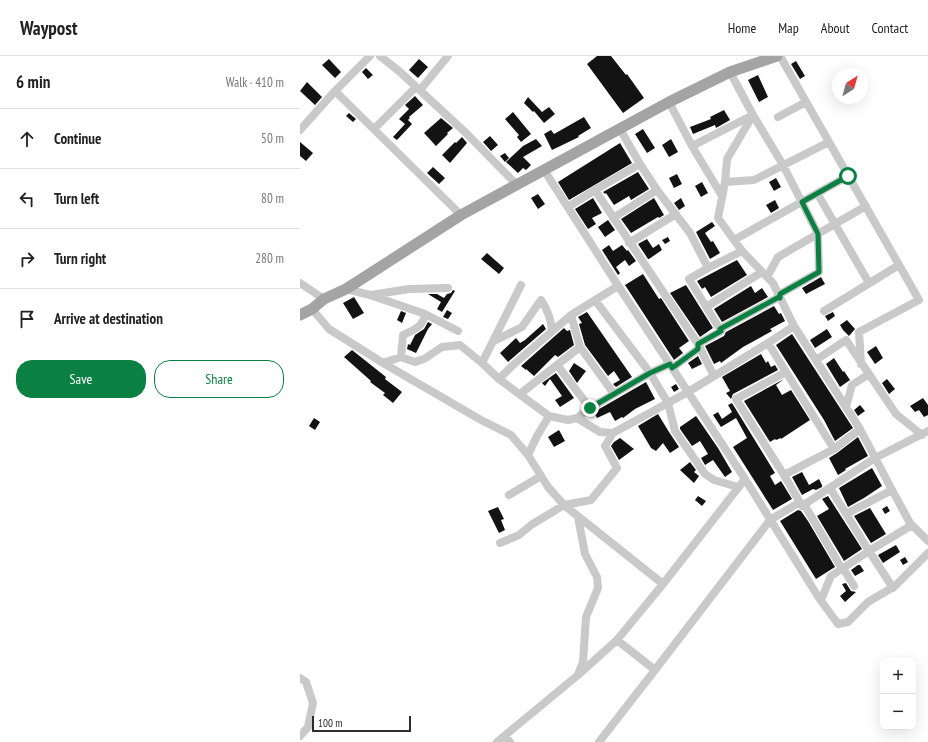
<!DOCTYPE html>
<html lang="en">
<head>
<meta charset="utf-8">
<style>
  body { margin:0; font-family:"PT Sans Narrow",sans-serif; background:#f6f6f6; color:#222 }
  .controls { position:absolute; right:12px; bottom:12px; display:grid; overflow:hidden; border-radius:8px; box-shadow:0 4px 16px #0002 }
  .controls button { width:36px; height:36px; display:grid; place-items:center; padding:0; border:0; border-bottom:1px solid #e0e0e0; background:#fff; color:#222; font:20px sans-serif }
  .compass { position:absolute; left:532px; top:12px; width:36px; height:36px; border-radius:50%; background:#fff; box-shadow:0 4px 16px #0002; rotate:37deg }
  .scale { position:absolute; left:12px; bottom:10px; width:99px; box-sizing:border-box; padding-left:4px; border:2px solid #2c2c2c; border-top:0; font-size:11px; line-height:14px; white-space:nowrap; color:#2c2c2c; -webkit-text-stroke:3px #fff; paint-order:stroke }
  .stop { position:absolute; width:12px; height:12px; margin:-9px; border:3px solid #0b8043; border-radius:50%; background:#fff }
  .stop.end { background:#0b8043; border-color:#fff; box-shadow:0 1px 4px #0008 }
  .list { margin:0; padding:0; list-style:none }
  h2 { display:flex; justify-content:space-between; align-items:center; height:52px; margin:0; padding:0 16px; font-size:17px }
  h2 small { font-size:13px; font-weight:400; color:#767676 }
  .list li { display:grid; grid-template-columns:26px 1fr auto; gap:12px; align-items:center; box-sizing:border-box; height:60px; padding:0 16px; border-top:1px solid #e0e0e0 }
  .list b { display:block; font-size:15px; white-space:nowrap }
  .list em { font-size:13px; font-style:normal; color:#767676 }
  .actions { display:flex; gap:8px; padding:12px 16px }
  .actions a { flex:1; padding:9px 0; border:1px solid #0b8043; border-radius:16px; text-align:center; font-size:14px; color:#0b8043 }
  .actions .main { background:#0b8043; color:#fff }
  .icon { flex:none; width:22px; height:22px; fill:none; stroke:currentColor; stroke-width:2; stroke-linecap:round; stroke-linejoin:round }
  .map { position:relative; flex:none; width:628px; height:686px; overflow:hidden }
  header { display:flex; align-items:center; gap:24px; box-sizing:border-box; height:56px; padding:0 20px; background:#fff; border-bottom:1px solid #e0e0e0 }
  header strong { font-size:19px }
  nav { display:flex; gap:22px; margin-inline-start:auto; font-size:14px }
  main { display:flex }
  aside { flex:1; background:#fff }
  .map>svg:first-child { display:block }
  .building { fill:#131313 }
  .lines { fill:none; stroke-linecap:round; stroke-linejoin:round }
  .minor { stroke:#c9c9c9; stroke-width:8 }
  .major { stroke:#a4a4a4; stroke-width:11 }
  .route { stroke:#0b8043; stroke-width:5 }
</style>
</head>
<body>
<header>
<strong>Waypost</strong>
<nav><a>Home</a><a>Map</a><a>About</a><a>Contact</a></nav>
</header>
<main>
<aside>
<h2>6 min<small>Walk · 410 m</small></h2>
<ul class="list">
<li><svg class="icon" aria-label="ahead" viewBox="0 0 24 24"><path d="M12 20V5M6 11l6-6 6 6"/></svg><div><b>Continue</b></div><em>50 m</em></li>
<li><svg class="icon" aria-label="left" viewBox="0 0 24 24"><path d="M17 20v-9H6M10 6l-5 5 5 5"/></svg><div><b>Turn left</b></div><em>80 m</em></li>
<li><svg class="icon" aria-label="right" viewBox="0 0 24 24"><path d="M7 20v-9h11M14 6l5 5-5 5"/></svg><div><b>Turn right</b></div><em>280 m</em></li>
<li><svg class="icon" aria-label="arrive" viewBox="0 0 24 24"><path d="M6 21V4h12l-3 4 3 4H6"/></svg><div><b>Arrive at destination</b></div></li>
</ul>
<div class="actions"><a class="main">Save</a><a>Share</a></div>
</aside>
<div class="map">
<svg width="628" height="686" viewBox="0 0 628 686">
  <rect width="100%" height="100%" fill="#fff"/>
  <path class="building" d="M297,0H311L326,19L327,18L344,42L323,57L287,8Z
    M29,3L41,16L35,22L22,9Z
    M119,3L128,11L118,22L109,14Z
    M496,5L505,20L500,23L491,8Z
    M66,12L73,19L68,23L62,16Z
    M458,19L468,41L459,46L448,24Z
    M7,26L22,41L15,49L0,35Z
    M115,40L123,49L109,61L110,62L108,64L112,68L97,84L93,81L105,68L99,63L109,53L105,49Z
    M228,41L242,56L249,51L255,58L244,67L234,55L233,56L224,47Z
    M424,54L430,64L416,72L415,69L393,78L390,71L411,63L410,61Z
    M213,56L231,78L221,86L217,81L219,79L205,63Z
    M49,57L56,63L53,66L46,60Z
    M284,61L291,72L278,80L279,81L252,94L244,78L251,74L254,78Z
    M141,62L153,72L147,77L148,78L136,90L124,77Z
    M343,73L355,92L347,97L335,78Z
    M190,80L198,89L191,95L183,86Z
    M162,81L167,87L150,107L142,99L155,86L156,87Z
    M236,83L242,90L223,101L231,109L226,114L223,112L218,117L206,106L223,90Z
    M371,83L378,96L369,101L362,89Z
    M0,86L13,97L6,105L0,100Z
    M320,87L332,107L269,144L258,126Z
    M205,97L209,102L205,106L200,100Z
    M133,111L145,122L139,128L127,117Z
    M338,116L349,133L331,144L329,140L314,149L306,137L305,138L303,136Z
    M377,118L382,128L374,132L369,122Z
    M476,122L481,131L474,135L469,126Z
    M402,126L408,137L401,141L395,130Z
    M238,138L245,148L238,153L231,142Z
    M293,142L302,157L292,162L296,168L288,173L275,153Z
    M354,142L364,159L359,162L358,161L331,177L321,163Z
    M381,142L385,150L379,154L374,147Z
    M475,144L479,152L471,157L466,149Z
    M308,164L315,174L305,181L298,171Z
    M412,166L415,170L405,177L411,186L413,185L420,197L410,203L396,176Z
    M368,181L370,185L365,188L362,184Z
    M347,183L353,192L359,188L362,194L349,203H348L338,188Z
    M309,189L313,195L322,189L327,195L328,194L336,205L329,210L325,204L316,211L320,217L318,219L302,194Z
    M187,197L204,212L199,218L181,203Z
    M437,204L447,219L411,241L405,231L402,233L397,225Z
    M343,218L359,243L361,242L389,285L379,292L383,297L374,304L325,229Z
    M521,221L525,228L506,238L502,232Z
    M386,229L413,272L400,281L370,237Z
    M451,230L455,237L462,232L468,241L422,266L414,253Z
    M153,234L155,235L142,256L137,253L141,246L128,238H137L144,242L147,238L151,237Z
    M54,241L64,257L53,263L43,247Z
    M474,250L479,258L481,257L485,265L470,273L472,275L443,291L421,307L420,305L414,308L405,290L424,280L426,276Z
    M147,254L152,257L148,263L143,261Z
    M101,255L106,257L102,267L97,264Z
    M287,256L332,321L316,331L313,328L320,324L314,315L308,320L285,289L279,268L282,267L278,261Z
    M533,256L535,260L528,265L525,260Z
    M547,264L555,273L549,280L543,274L540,269Z
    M128,266L132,268L128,273L116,297L107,293L108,288L110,289L115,279L124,273Z
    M243,268L246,273L208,306L200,297L216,282L220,287L225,284Z
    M264,272L267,275L270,274L274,289L258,301L255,299L234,320L226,313V314L221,310Z
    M527,273L532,281L515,292L510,284Z
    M492,278L553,372L535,385L524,364L476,289Z
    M576,290L583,302L575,308L567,296Z
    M52,294L86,321L85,323L102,336L93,347L83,339L85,337L70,326L71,325L44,301Z
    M461,298L466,307L468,305L471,311L475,309L478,314L433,338L431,343L426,337L430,335L422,321Z
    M398,300L402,308L392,313L388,307Z
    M534,302L543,316L544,315L550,324L540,331L526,308Z
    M274,307L286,315L277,327L269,315Z
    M256,317L274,342L260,351L255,344L262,340L250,323L245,330L242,327Z
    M484,323L476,329L482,339L491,334L510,364L481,383V382L476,384L475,383L470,386L444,345Z
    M587,323L595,333L589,338L582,327Z
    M346,326L355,343L335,353L323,362L322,361L315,365L310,356L297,362L294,356Z
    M376,328L379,333L374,336L371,331Z
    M623,342L628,349V359L624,361L619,354L615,356L610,350Z
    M432,347L475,417L470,420L475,429L481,425L492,443L473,454L433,391L447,382L436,362L421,371L413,359L418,356L422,363L432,356L428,349Z
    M560,349L565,355L558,360L554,354Z
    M358,358L369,376L379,391L370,397L363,387L356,395L351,392L338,370Z
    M396,360L418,392L432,416L425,421L413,404L405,409L401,402L408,398L400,385L392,390L380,373V371Z
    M14,362L20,366L15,374L9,370Z
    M259,374L265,385L254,391L248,381Z
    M558,381L568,400L545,413L546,414L538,419L529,402L537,397Z
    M320,382L334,393L319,404L311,390L314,386Z
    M390,406L396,414L394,416L399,420L394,427L380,414Z
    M572,412L582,430L564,442L548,451L539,432Z
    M502,416L509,429L519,423L522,429V431L516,434L513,433L502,439L492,421Z
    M398,440L406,445L402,450L395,444Z
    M528,440L562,493L544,505L517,460L529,453L522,443Z
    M587,450L590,455L585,458L582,453Z
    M198,451L204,463L201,464L205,474L199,477L188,455Z
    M570,452L586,478L571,487L554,460Z
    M498,454L501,455L508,465L535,511L516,523L480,465Z
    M596,489L600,496L583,507L578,499Z
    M605,501L608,506L603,509L600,504Z
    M558,509H560L564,515L555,520L551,514Z
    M546,527L551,535L556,536L545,546L540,540L546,535L542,528Z"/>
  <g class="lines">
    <path class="minor" d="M80,0L99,15L166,77L217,129
      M480,0L619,244L559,276L561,308
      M430,16L453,59L427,103L425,126L418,162L442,195L473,227L494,270L468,287L534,393L560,373L592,434L610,467L628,485
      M120,34L148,0
      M35,35L70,0
      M369,46L392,90L422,140
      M478,61L506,46
      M74,73L116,31
      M0,74L35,35L161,159
      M340,108L357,134L390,177L408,212L442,195
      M244,114L315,225L388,336L468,287
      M425,126L454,124L529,86
      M295,134L340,108L320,73
      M517,137L569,227
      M268,151L295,134L398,288L414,320
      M313,162L357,134
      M434,184L548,120
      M329,187L376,158
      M408,212L389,223L421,275
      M467,221L478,201L566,150
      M0,227L24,243
      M46,233L70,239L125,258L158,275
      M71,239L109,233L148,232
      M295,244L350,317L370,308
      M406,251L462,216
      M12,253L29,273L83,307L181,364L211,379L228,399L248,431L264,449L363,528
      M524,255L599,209
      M494,270L560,373
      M194,285L222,271L241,244C248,254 251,263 252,275
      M280,291L314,338L350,317L368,347L375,375L405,418L414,424L438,431
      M101,301L115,306L124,303L142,291L160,289L182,307L199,323L249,360
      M516,304L546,284L596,358L622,379
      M83,307L101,301L103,279C114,274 123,271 125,258
      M182,307L221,229
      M257,309L290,352
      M372,312L398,293V288L421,275L420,273L479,241L480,242V238L519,216L518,178L483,109L453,59L392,90
      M486,316L436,343L484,419L534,393
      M199,323L213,309L271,259L318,230
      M220,338L280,291L271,259
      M546,351L552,329L569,318
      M277,362L290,352L314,338
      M313,377L388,336L445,423
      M484,419L502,450L575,402L628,375
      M530,432L569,495L612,469
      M209,439L241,420
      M504,448L542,513L543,512L554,530
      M546,458L592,434
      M278,461L285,498L297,521L298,532L286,561L283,606L279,616
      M200,487L219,479L231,469L264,449L291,444L317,412L305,390L313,377L300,376L277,362L268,364L249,360L237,380L228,399
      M521,544L531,520L569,495L593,532
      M355,614L470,464L500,446
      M0,622L6,626L13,647L8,671L0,680
      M205,680L210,686
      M197,686L278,619L317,584L363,528L445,423L519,542L538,568L548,566L568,546L595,530L628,497
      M299,686L355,614L317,584"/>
    <path class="major" d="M0,259L12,253L24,243L46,233L161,159L369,46L430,16L477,0"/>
  </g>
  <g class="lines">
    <path class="route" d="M290,352L350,317L370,308L372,312L398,293V288L421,275L420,273L479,241L480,242V238L519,216L518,178L502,146L548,120"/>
  </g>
</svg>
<div class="controls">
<button>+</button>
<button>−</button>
</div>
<svg class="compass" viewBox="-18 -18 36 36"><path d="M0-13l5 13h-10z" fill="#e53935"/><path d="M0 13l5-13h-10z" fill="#767676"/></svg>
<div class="scale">100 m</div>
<div class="stop" style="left:548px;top:120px"></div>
<div class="stop end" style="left:290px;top:352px"></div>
</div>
</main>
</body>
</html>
